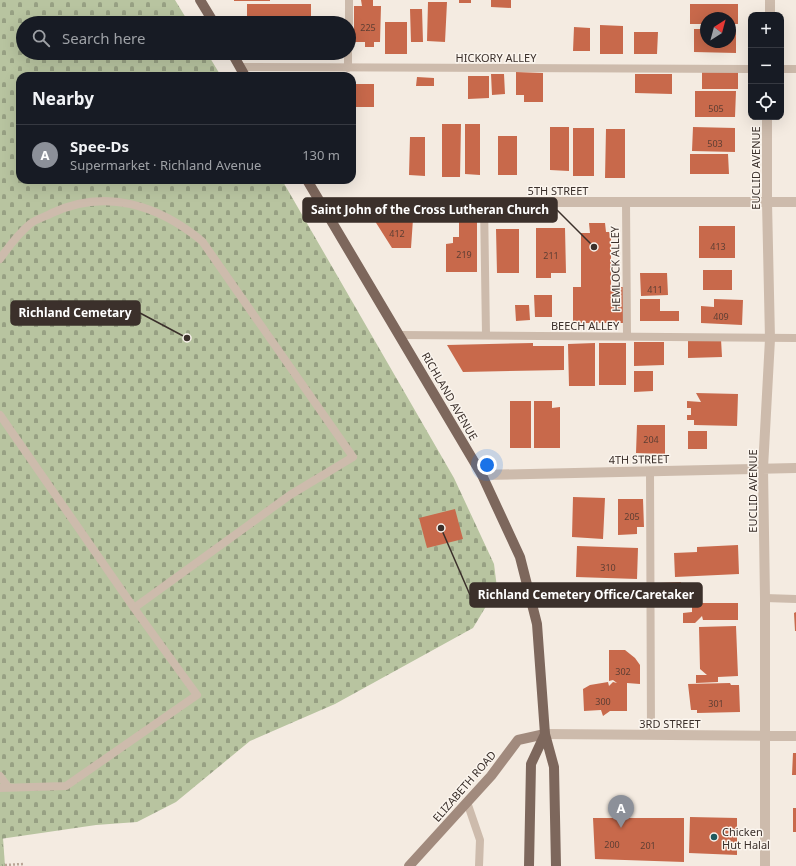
<!DOCTYPE html>
<html lang="en">
<head>
<meta charset="utf-8">
<style>
  body { margin:0; font-family:"Noto Sans",sans-serif; background:#20242c; color:#f1f3f6 }
  .controls { position:absolute; right:12px; top:12px; display:grid; overflow:hidden; border-radius:8px; box-shadow:0 4px 16px #0002 }
  .controls button { width:36px; height:36px; display:grid; place-items:center; padding:0; border:0; border-bottom:1px solid #363941; background:#171b24; color:#f1f3f6; font:20px sans-serif }
  .compass { position:absolute; left:700px; top:12px; width:36px; height:36px; border-radius:50%; background:#171b24; box-shadow:0 4px 16px #0002; rotate:36deg }
  .you { position:absolute; left:487px; top:465px; width:14px; height:14px; margin:-10px; border:3px solid #fff; border-radius:50%; background:#1a73e8; box-shadow:0 0 0 6px #1a73e833 }
  .badge { display:grid; place-items:center; width:26px; height:26px; border-radius:50%; background:#8c9099; color:#fff; font-size:13px; font-weight:700 }
  .pin { position:absolute; translate:-50% -33px; filter:drop-shadow(0 1px 2px #0008) }
  .pin::after { content:''; position:absolute; top:21px; width:14px; height:12px; background:inherit; clip-path:polygon(0 0,100% 0,50% 100%) }
  .list { margin:0; padding:0; list-style:none }
  h2 { display:flex; justify-content:space-between; align-items:center; height:52px; margin:0; padding:0 16px; font-size:17px }
  h2 small { font-size:13px; font-weight:400; color:#9ea1a6 }
  .list li { display:grid; grid-template-columns:26px 1fr auto; gap:12px; align-items:center; box-sizing:border-box; height:60px; padding:0 16px; border-top:1px solid #363941 }
  .list b { display:block; font-size:15px; white-space:nowrap }
  .list p { margin:0; font-size:13px; white-space:nowrap; color:#9ea1a6 }
  .list em { font-size:13px; font-style:normal; color:#9ea1a6 }
  .icon { flex:none; width:22px; height:22px; fill:none; stroke:currentColor; stroke-width:2; stroke-linecap:round; stroke-linejoin:round }
  .map { position:relative; flex:none; width:796px; height:866px; overflow:hidden }
  .search { position:absolute; background:#171b24; box-shadow:0 4px 16px #0002; left:16px; top:16px; width:340px; height:44px; display:flex; align-items:center; gap:10px; box-sizing:border-box; padding:0 14px; border-radius:22px; color:#9ea1a6; font-size:15px }
  .panel { position:absolute; background:#171b24; box-shadow:0 4px 16px #0002; left:16px; top:72px; width:340px; height:112px; border-radius:12px }
  .map>svg:first-child { display:block }
  .grass { fill:url(#grass-tufts) }
  .cemetery { fill:url(#cemetery-stones) }
  .building { fill:#c8694b }
  .lines { fill:none; stroke-linecap:round; stroke-linejoin:round }
  .path { stroke:#b9a596; stroke-width:2.5; stroke-dasharray:2 2; stroke-linecap:butt }
  .service { stroke:#cdbbac; stroke-width:8 }
  .minor { stroke:#cdbbac; stroke-width:10 }
  .tertiary { stroke:#cdbbac; stroke-width:10 }
  .secondary { stroke:#a18a7d; stroke-width:10 }
  .primary { stroke:#7d675c; stroke-width:10 }
  .poi-dot { fill:#1f5a5e; stroke:#fbf5ee; stroke-width:1.5 }
  .labels { text-anchor:middle; dominant-baseline:central; stroke-width:3; stroke-linejoin:round; paint-order:stroke }
  .number-label { font-size:9px; fill:#5e3e33 }
  .street-label { font-size:11px; fill:#3b302b; stroke:#fbf5ee }
  .poi-label { font-size:11px; fill:#3b302b; stroke:#fbf5ee; text-anchor:start }
  .leader { fill:none; stroke:#3b302b; stroke-width:1.5 }
  .callout-dot { fill:#3b302b; stroke:#fbf5ee; stroke-width:1.5 }
  .callout { fill:#3b302b; stroke:#3b302b; stroke-width:1.5 }
  .callout-label { font-size:12px; text-anchor:middle; font-weight:bold; fill:#fff }
</style>
</head>
<body>
<div class="map">
<svg width="796" height="866" viewBox="0 0 796 866">
  <defs>
    <pattern id="grass-tufts" width="24" height="20" patternUnits="userSpaceOnUse"><rect width="24" height="20" fill="#b8c4a0"/><path d="M3 7l-1-3M5 7V3M7 7l1-3M15 17l-1-3M17 17v-4M19 17l1-3" fill="none" stroke="#97a083"/></pattern>
    <pattern id="cemetery-stones" width="16" height="16" patternUnits="userSpaceOnUse"><rect width="16" height="16" fill="#b8c4a0"/><path d="M2 7V4a2 2 0 0 1 4 0v3zM10 15v-3a2 2 0 0 1 4 0v3z" fill="#97a083"/></pattern>
  </defs>
  <rect width="100%" height="100%" fill="#f4ebe1"/>
  <path class="grass" d="M0,838H3L5,866H0Z"/>
  <path class="cemetery" d="M0,0H175L189,23H23V53H207L221,76H20V180H282L454,478L494,564L497,588L473,628L335,704L250,741L176,802L137,822L96,825L0,839Z"/>
  <path class="building" d="M234,0H270V1H234Z
    M361,0H373V6H381L380,42H374V47H365V42H354V6H362Z
    M459,0H471V3H459Z
    M491,0H511V8L491,7Z
    M428,2H447L445,42L427,41Z
    M247,4H311V23H247Z
    M690,4H738V24H730V18H706V24H690Z
    M410,9H422L423,42H411Z
    M385,22H407V54H385Z
    M600,25L623,26V54H600Z
    M574,27L590,28V51H573Z
    M694,29H706V42H730V29H736V53L694,52Z
    M634,32H658L657,54H634Z
    M516,72L543,73V102H524V95H516Z
    M702,72H738V89H702Z
    M491,74H504L505,94L492,95Z
    M635,74H672V94L635,93Z
    M468,76H489V98L468,99Z
    M417,77L434,78V86H416Z
    M352,84H374V107H352Z
    M695,91H736L735,117H695Z
    M442,124H461L460,177H442Z
    M465,124H480V175L465,174Z
    M550,127H569V171L550,170Z
    M693,127L735,128V152L692,151Z
    M573,128H594V176H573Z
    M606,129H625V178H605Z
    M498,136H517V175H498Z
    M410,137H425V176L409,175Z
    M690,154H728L729,174H690Z
    M373,218L413,219L411,248H392Z
    M459,222H477V272H446V244L453,243V237H459Z
    M589,223H605L606,232H611V287H623V323H573V287H581V233H590Z
    M699,226H735V258H699Z
    M536,228H565L566,273H551V278H536Z
    M496,229H519V273H497Z
    M703,270H732V290H703Z
    M640,273H667L668,295L641,296Z
    M534,295H552V317H535Z
    M640,299H660V311H679V321H640Z
    M714,299L743,300L742,325L701,323V306L714,307Z
    M515,305H529L530,320L516,321Z
    M688,339H721L722,357L688,358Z
    M634,342H664V365L634,366Z
    M533,343V346H564V370L463,372L447,345Z
    M595,343V386H569L568,344Z
    M599,343H626V385H599Z
    M634,371H653V391L634,392Z
    M696,393L738,394L737,426L694,425V420H687V415H691V408H687V401L701,402Z
    M510,401H531V448H510Z
    M534,401H552V408L560,407V448H534Z
    M637,425H665V454L636,453Z
    M688,431H707V449H688Z
    M573,497L605,498L603,539L572,537Z
    M618,499H643L644,527H637V534L618,535Z
    M455,509L463,539L427,548L419,518Z
    M738,545L739,574L675,577L674,553L697,552V547Z
    M577,546L638,548L637,579L576,577Z
    M681,582L682,601L661,602L660,583Z
    M692,603H738V620H703L702,616L695,623H683V613L692,612Z
    M796,612V631H795L794,613Z
    M736,626L738,676L718,677V682L696,683V675H707L700,669L699,627Z
    M609,650H625L635,658L640,665V684L627,683V711H610L603,716L601,710L584,711L583,689L590,685L608,682L609,686L613,682L617,683L613,680L609,681Z
    M730,683L731,685H739L740,712L697,713V710H691L688,684Z
    M793,753H796V775H792Z
    M793,808H796V832H793Z
    M690,817L737,818V855L689,853Z
    M593,818H684V862L595,859Z"/>
  <g class="lines">
    <path class="path" d="M5,865L24,864"/>
    <path class="service" d="M349,23V0
      M240,67L751,69
      M348,68V53
      M781,69H796
      M484,202L486,335
      M626,202L627,336
      M0,259C9,246 18,234 30,224C36,219 45,217 52,213C106,188 158,205 202,241L353,457L290,495L134,608L197,695L66,786L0,788
      M400,335L796,338
      M0,415L134,608
      M650,471L651,735
      M765,598L796,599
      M0,776L8,787
      M467,802L480,840L479,866"/>
    <path class="minor" d="M770,15V0
      M482,475L796,468
      M545,734L796,736
      M765,866V598L763,468L770,339L767,202V117"/>
    <path class="tertiary" d="M320,202H796"/>
    <path class="secondary" d="M409,866L491,776L518,740L545,734"/>
    <path class="primary" d="M200,0L214,23
      M232,53L245,76
      M307,180L482,475L520,557L537,624L545,734L554,767L556,866
      M529,866L531,764L545,734"/>
  </g>
  <circle class="poi-dot" cx="714" cy="837" r="4"/>
  <g class="labels">
    <g class="number-label">
      <text x="368" y="27">225</text>
      <text x="716" y="108">505</text>
      <text x="715" y="143">503</text>
      <text x="397" y="233">412</text>
      <text x="718" y="246">413</text>
      <text x="464" y="254">219</text>
      <text x="551" y="255">211</text>
      <text x="655" y="289">411</text>
      <text x="721" y="316">409</text>
      <text x="651" y="439">204</text>
      <text x="632" y="516">205</text>
      <text x="608" y="567">310</text>
      <text x="623" y="671">302</text>
      <text x="603" y="701">300</text>
      <text x="716" y="703">301</text>
      <text x="612" y="844">200</text>
      <text x="648" y="845">201</text>
    </g>
    <g class="street-label">
      <text x="496" y="57">HICKORY ALLEY</text>
      <text transform="translate(755 168) rotate(-90)">EUCLID AVENUE</text>
      <text x="558" y="190">5TH STREET</text>
      <text transform="translate(615 269) rotate(-91)">HEMLOCK ALLEY</text>
      <text x="585" y="325">BEECH ALLEY</text>
      <text transform="translate(450 396) rotate(60)">RICHLAND AVENUE</text>
      <text transform="translate(639 459) rotate(-1)">4TH STREET</text>
      <text transform="translate(752 491) rotate(-90)">EUCLID AVENUE</text>
      <text x="670" y="723">3RD STREET</text>
      <text transform="translate(464 786) rotate(-49)">ELIZABETH ROAD</text>
    </g>
    <g class="poi-label">
      <text x="722" y="831">Chicken<tspan x="722" dy="13">Hut Halal</tspan></text>
    </g>
  </g>
  <path class="leader" d="M594 247L557 210M187 338L140 313M441 528L470 595"/>
  <g class="callout-dot">
    <circle cx="594" cy="247" r="4"/>
    <circle cx="187" cy="338" r="4"/>
    <circle cx="441" cy="528" r="4"/>
  </g>
  <g class="callout">
    <rect x="303" y="198" width="254" height="24" rx="4"/>
    <rect x="11" y="301" width="129" height="24" rx="4"/>
    <rect x="470" y="583" width="232" height="24" rx="4"/>
  </g>
  <g class="callout-label">
    <text x="430" y="214">Saint John of the Cross Lutheran Church</text>
    <text x="75" y="317">Richland Cemetary</text>
    <text x="586" y="599">Richland Cemetery Office/Caretaker</text>
  </g>
</svg>
<div class="controls">
<button>+</button>
<button>−</button>
<button><svg class="icon" aria-label="locate" viewBox="0 0 24 24"><circle cx="12" cy="12" r="6"/><path d="M12 2v4M12 18v4M2 12h4M18 12h4"/></svg></button>
</div>
<svg class="compass" viewBox="-18 -18 36 36"><path d="M0-13l5 13h-10z" fill="#e53935"/><path d="M0 13l5-13h-10z" fill="#9ea1a6"/></svg>
<div class="you"></div>
<div class="pin badge" style="left:621px;top:828px">A</div>
<div class="search"><svg class="icon" aria-label="search" viewBox="0 0 24 24"><circle cx="10" cy="10" r="6"/><path d="M15 15l6 6"/></svg>Search here</div>
<section class="panel">
<h2>Nearby<small></small></h2>
<ul class="list">
<li><span class="badge">A</span><div><b>Spee-Ds</b><p>Supermarket · Richland Avenue</p></div><em>130 m</em></li>
</ul>
</section>
</div>
</body>
</html>
